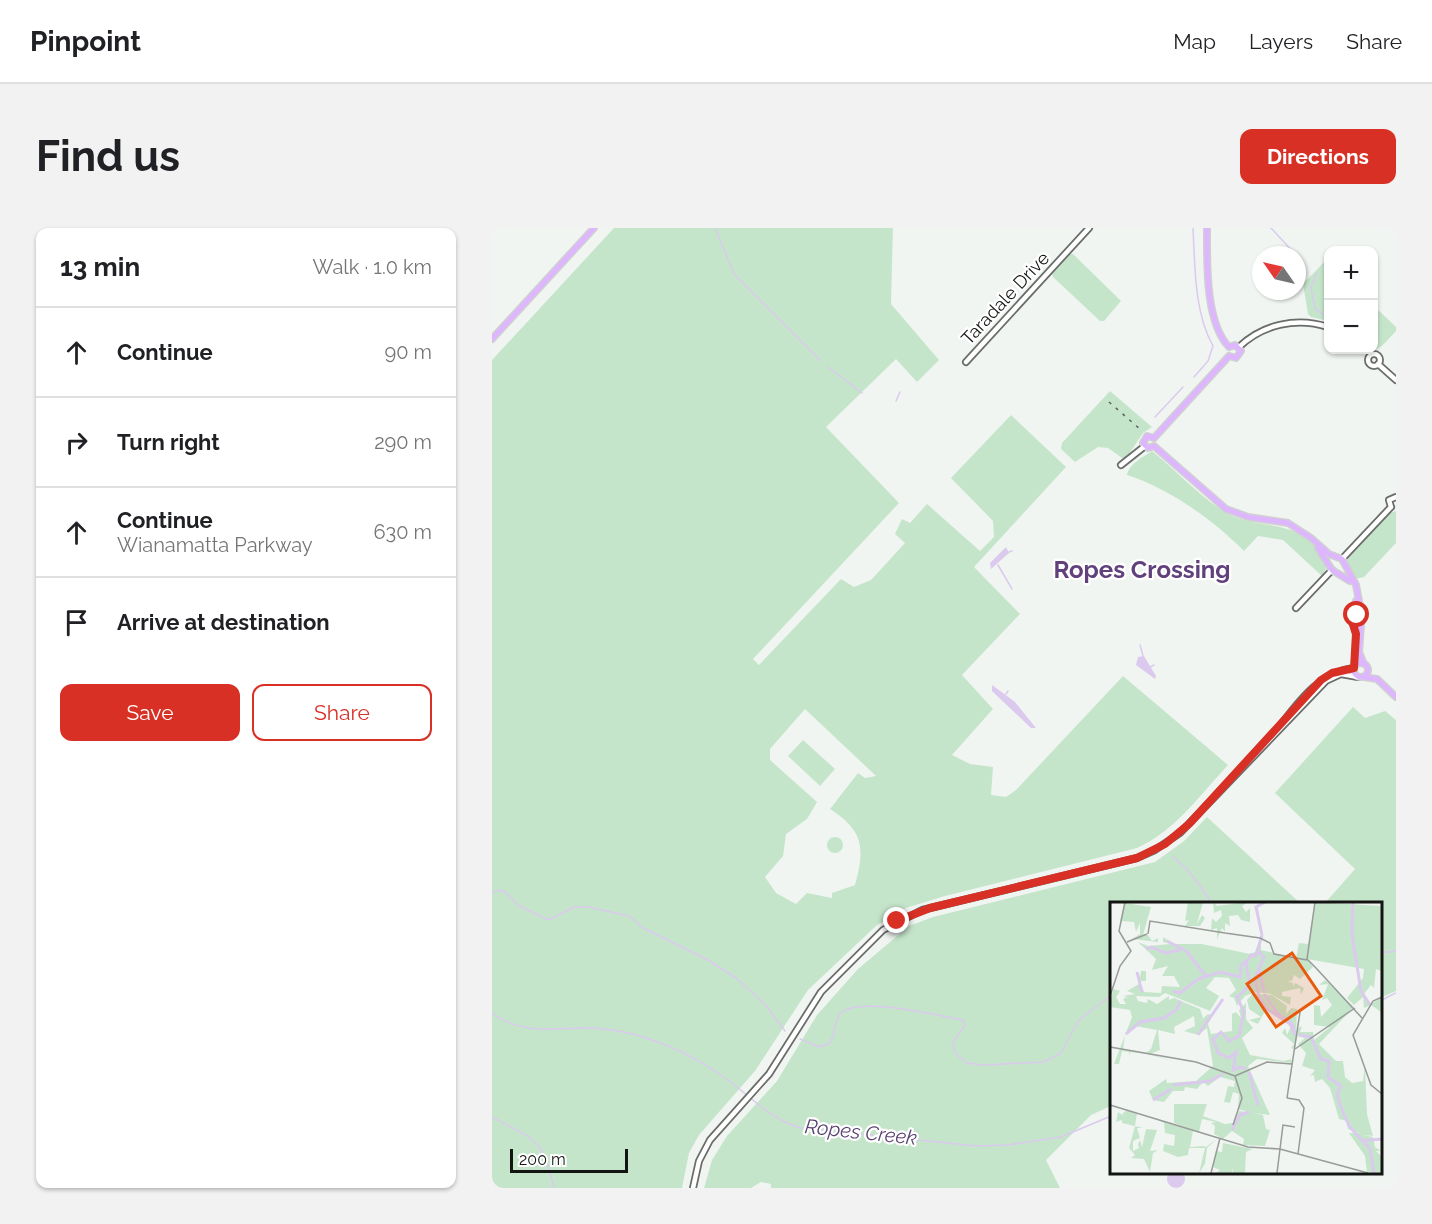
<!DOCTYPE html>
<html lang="en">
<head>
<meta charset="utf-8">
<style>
  body { margin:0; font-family:Raleway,sans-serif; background:#f2f2f2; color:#202124 }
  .controls { position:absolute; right:18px; top:18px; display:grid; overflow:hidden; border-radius:12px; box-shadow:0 2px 4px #0004 }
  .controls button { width:54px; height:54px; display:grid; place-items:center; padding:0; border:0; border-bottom:2px solid #e0e0e0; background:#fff; color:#202124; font:30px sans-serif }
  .compass { position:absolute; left:760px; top:18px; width:54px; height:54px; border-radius:50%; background:#fff; box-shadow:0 2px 4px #0004; rotate:304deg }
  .scale { position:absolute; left:18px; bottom:15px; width:118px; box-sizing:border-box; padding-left:6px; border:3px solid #131513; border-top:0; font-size:16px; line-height:21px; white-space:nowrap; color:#131513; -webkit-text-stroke:4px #fff; paint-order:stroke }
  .stop { position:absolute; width:18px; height:18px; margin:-14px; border:4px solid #d93025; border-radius:50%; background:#fff }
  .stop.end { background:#d93025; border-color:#fff; box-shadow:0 2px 6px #0008 }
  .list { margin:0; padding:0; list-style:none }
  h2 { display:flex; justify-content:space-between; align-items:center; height:78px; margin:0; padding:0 24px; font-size:26px }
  h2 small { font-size:20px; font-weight:400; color:#757577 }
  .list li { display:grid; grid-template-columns:39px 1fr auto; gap:18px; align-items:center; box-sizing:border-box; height:90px; padding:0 24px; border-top:2px solid #e0e0e0 }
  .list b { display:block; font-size:22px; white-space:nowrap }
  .list p { margin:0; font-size:20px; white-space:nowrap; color:#757577 }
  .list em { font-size:20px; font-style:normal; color:#757577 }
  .actions { display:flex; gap:12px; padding:18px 24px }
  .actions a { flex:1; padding:14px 0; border:2px solid #d93025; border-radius:12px; text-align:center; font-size:21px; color:#d93025 }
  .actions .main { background:#d93025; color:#fff }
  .icon { flex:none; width:33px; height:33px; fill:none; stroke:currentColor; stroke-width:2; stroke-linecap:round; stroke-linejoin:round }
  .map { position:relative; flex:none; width:904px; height:960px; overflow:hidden; border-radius:12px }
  header { display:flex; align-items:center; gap:36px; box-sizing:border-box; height:84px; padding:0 30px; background:#fff; border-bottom:2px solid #e0e0e0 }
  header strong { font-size:28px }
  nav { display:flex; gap:33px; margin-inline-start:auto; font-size:21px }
  .intro { display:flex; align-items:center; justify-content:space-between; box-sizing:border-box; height:144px; padding:0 36px }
  h1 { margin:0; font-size:42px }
  .button { padding:15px 27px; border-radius:12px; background:#d93025; color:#fff; font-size:21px; font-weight:700 }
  main { display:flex; gap:36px; padding:0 36px }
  aside { flex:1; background:#fff; border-radius:12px; box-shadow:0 2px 4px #0004 }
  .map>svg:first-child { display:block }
  .green { fill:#c5e5cb; fill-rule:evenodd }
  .water { fill:#dbcaed }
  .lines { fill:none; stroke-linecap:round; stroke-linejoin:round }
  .stream { stroke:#dbcaed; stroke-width:1.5 }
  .minor-casing { stroke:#696c69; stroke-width:8 }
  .major-casing { stroke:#d0d0d0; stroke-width:8 }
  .minor { stroke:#fff; stroke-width:4.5 }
  .major { stroke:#ddb6ff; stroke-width:5 }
  .rail { stroke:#5d605e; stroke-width:1.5; stroke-dasharray:3 6; stroke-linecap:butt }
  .route { stroke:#d93025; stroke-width:8 }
  .labels { text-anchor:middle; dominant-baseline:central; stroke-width:4.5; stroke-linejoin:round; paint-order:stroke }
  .street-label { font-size:18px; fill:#131513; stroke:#fff }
  .water-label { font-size:20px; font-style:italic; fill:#5a4171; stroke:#fff }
  .district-label { font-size:24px; font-weight:bold; fill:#60417c; stroke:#fff }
  .inset-river { fill:none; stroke:#dbcaed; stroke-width:3 }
  .inset-road { fill:none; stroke:#989b98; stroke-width:1.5 }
  .view { fill:#e8590c; fill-opacity:0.15; stroke:#e8590c; stroke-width:3 }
  .inset-edge { fill:none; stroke:#131513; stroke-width:3 }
</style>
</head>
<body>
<header>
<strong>Pinpoint</strong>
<nav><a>Map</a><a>Layers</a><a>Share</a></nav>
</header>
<div class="intro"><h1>Find us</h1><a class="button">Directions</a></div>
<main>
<aside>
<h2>13 min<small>Walk · 1.0 km</small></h2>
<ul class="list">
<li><svg class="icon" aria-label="ahead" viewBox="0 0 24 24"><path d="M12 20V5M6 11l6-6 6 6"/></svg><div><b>Continue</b></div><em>90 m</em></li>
<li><svg class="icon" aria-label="right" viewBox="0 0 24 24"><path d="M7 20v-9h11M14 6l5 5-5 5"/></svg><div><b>Turn right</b></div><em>290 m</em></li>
<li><svg class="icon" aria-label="ahead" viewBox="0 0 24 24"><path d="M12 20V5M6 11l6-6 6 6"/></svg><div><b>Continue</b><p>Wianamatta Parkway</p></div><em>630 m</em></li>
<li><svg class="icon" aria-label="arrive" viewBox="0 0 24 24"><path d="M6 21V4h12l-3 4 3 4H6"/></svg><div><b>Arrive at destination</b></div></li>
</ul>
<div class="actions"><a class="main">Save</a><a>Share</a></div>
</aside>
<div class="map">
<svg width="904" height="960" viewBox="0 0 904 960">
  <rect width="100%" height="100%" fill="#f0f5f1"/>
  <path class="green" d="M122,0H401L399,76L447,132L425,154L404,131L334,199L407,275L261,431L267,437L349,351L362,359L379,352L413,315L403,306L410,291L418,295L435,276L488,323L502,309L501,293L459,250L519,187L574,239L482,339L528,386L470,447L501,481L460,527L478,536L501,539L499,567L514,569L524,562L631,448L736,537C708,567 683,603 645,620L453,668L414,680L385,697L316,762L263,843L207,907L197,925L190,960H0V132ZM313,481L384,548L373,550L366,545L338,581C372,603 373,620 363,657L340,665V670L315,665L304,676L284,665L273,649L291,628L294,606L315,591L325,574L278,532V521Z
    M577,26H581L629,73L612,93H608L561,49L560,44Z
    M836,30V93L819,89L816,86L811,56Z
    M882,78L904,99V103L890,118L882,122Z
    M618,163L660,199L651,205L633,232L616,220L606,219L583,234L569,221L570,215Z
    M660,223C684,242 705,266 731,283C765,305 820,286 834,341L830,348L791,312L766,308L752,323C720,291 678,261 635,247C637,236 651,229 660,223Z
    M904,283V315L872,349L863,351L854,335L857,329L898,285Z
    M861,479L873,490L893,483L904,492V763L888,770V675H833L863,641L783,565Z
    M311,512L343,541L328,558L296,528Z
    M715,589L808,675H619V878L599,887L554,932L568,960H279V956L269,954L259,960H212L220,932L235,908L285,853L325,787L366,741L417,698L441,689L663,634L692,613Z
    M335 617a8 8 0 1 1 16 0a8 8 0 1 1-16 0Z"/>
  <path class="water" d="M514,319L517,325L499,341L498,335Z
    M652,428L664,448L663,451L644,437L646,429Z
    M500,457L523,474L544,500H539L500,463Z
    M675 951a9 9 0 1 1 18 0a9 9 0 1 1-18 0Z"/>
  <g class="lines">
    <path class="stream" d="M223,0L242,46L329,133
      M701,0C703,38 702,84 721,118L716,133L702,149
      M779,0L804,27
      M805,28L807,31
      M825,45L819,59L823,81L836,89
      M336,139L370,165
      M404,173L408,164
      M663,189L691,159
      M517,324L520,323
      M506,337L520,361
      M648,417L651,428
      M658,439L662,437
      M514,466L516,463
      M681,629L697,643L720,675
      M0,665L7,662L13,664L27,678L57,692L82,679H96L137,688L151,700L216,732L244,750L272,775L293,803
      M888,725L904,723
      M888,773L904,765
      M0,785C32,809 65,799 101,800C118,801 135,804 151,809C178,817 206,831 229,847C258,867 273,888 308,900L485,918L515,917L569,909L619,888
      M308,811L327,819L337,816C344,808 341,795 348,786C364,767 447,788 471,792L473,797L460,816L464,826L475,835L491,837L552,834L569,825L586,793L619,767
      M0,889C45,913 49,908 62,960"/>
    <defs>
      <path id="minor" d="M747,119C771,96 805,89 836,99
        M876 132a6 6 0 1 1 12 0a6 6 0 1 1-12 0Z
        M474,134L597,0
        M886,136L904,152
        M629,237L653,218
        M899,279L897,272L904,269
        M850,331L899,279
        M804,380L840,342
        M791,494C810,469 830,444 862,440
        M201,960L207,933L218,912L277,846L329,764L391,702L430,682L645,630L663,622L688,605L834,453L849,446L866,449"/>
      <path id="major" d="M715,0C715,34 713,94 737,119
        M0,111L102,0
        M737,119L743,117L749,123L744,130L737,128
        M662,210L737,128
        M662,210L655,208L651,215L656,220L662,218
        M662,218L734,281L756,289L796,295L819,310L837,326L850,331L864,357L870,389
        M826,320L840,342L858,353
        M860,391L864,373
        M861,397L864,406L863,438
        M869,397L867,424L872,436
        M862 442a7 7 0 1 1 14 0a7 7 0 1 1-14 0Z
        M872,449L885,451L904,469"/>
    </defs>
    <use href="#minor" class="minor-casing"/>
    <use href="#major" class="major-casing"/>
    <use href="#minor" class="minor"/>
    <use href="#major" class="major"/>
    <path class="rail" d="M617,174L649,202"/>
  </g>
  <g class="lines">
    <path class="route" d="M405,693L438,680L645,630L673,616L697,596L829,452L840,445L862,440L864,406L860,393L865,387"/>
  </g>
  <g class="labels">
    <g class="street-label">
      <text transform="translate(513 70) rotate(-47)">Taradale Drive</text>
    </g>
    <g class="water-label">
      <text transform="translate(369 904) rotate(6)">Ropes Creek</text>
    </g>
    <g class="district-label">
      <text x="650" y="341">Ropes Crossing</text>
    </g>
  </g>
  <g transform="translate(618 674)">
    <rect width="272" height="272" fill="#f0f5f1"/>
    <path d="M78,0H93L87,22L92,13L95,16L90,24H75L79,18L75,19ZM103,0L107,4L138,0L132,4L136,10L140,6V20L131,18L128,13L119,14L120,24L115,21V30L112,26L107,37V26L101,28L102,16L106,20L112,14L111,8L104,11ZM205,0L271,4V69L266,67L264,86L261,83L254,92L261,102L271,96V110L261,103L254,106L253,95L244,103L237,96L253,76L254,67L197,57L203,65L190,77L184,73L182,79H177L183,81V85L185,81L194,86L191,93L190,86L172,90V94L181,95L180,103L161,92L146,90L135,94L127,104L124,96L119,94L126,88L119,76L105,75L96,86L109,94L100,109L55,91L49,95L26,94L28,99L37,101L38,97L47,102L59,94V98L64,96L90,107L93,116L89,120L98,112L102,114L98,122L101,132L122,129V112L126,110L131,116L129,108L136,101V117L143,126L132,136L140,153L174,159L181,157L182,161L147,157L138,164L160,213L144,211L153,213L156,227L160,228L155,244L133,243L134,237L122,229L113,237L104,232L105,224L101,221L106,220L92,217L89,230L64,221V202H97L93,214L115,222L123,221L129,209L139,210L128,207L129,192L123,190L120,201L114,200L118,184L124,185L125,179L110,175L98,184L93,180L87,187L75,185L74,189H63L54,200L43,198L39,189L56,177L57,181L86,179L103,164L97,126L88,133L74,129L85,124L84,114L64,125L65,132L48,128L50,148L40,152L66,160L37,152L20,150L19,154V150L12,149L9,162H4L22,115L20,108L0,105L3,87L10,89L6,95L10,102H16L13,97L17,95L13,94L25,92L17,89L29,82L31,69H36V79H30L34,90L51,91L52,84L70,85L64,74H52L58,64L42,68L46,57L28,40L38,44L61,42L53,40V35L64,42H92L140,52L145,50L151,34V48L186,56L189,41L198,42ZM25,124L47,128L41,147L36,151L13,148L15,133ZM15,1L41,5L33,33H38L42,39L48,36V40L22,37L30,32V21L26,30L24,20L10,19ZM215,78L244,105L209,142L226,159H233L235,175L242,181L253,179L255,163L257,212L263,234L253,233L263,235L265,245L271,249H266L271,254V271L257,270L255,254L239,231H249L238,227L237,219L229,217L220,186L212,177L205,180L204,173L200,174L205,168L192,164L196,151L188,142L195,136L188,134L183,147L181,146L184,142L172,131L175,126L177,133L181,124L159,108L156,107L148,122L139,118L151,115L139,107L137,98L142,92L162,93L177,104L176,112L181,106L187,107L186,132L188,126L192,124L190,130H203L204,138L220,125L204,123V103L210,104L211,115L222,103L217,96L212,98L218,82L209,83ZM17,208L27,211L25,224L33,226H35H27L30,236L23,239V249L29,246L28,242L30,238L32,245L36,227L47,228L40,249L48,248L43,251L40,270L34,257L21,256L25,253L19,246L25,224L12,221V218L6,220L8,210L15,215L12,212ZM50,219L51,218L67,223L83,229L80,245L93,244L96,245L107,237L97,246L95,262L89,271L95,246H79L78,253L68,255L53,249L54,242L64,244L65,233L55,231L54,221ZM113,241L143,247L136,250L135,271H123V266L122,271H106L110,268L103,265L106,249L112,250Z" fill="#c5e5cb" fill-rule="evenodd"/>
    <path class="inset-river" d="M243,0L242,33L251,89L260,103M152,33L146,5L155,0M57,39L76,49L96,74M36,47L42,45L55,51L70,48M147,48L154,55L145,76L149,95L157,107L180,122L185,133M149,66L154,90M27,70L32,90M63,89L70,91L88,77L110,70L130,75L131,63L136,59M154,92L167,111L182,122L185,131M16,132L30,120L54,116L66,108L71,99M88,133L113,97M189,133L201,135L211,157L219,159L218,175L231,184L227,192L230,203L239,224L260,247L264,271M136,167L130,165L123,168L126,150L119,156L108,151L103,137L111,130L119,139L129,134L134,110L127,95L140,83L136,61L141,53L146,54L152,33M139,170L148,203M63,183L100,179L113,172M43,198L61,187M122,228L130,213L139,210M251,239L272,237"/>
    <path class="inset-road" d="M205,0L197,57L206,66M115,31L150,36L160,41L164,52L197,58M38,32L40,19L115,31M17,40L37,32M206,66L252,116M0,94L10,64L21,49L9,29L15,0M272,95L263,99L243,133L261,183L272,192M0,145L86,160L125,174M185,147L245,106M125,174L157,160L182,162M177,196L190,110M177,196L189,198L194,206L188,252M0,203L138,245L170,247L258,271M123,223L132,196L125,174M101,271L110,236M167,271L173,223L185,225"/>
    <path class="view" d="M182,51L211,94L166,125L137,82Z"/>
    <rect width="272" height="272" class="inset-edge"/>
  </g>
</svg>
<div class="controls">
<button>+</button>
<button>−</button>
</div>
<svg class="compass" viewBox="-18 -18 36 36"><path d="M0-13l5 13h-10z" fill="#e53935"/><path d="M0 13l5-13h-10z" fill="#757577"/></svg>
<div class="scale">200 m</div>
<div class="stop" style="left:865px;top:387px"></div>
<div class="stop end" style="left:405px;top:693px"></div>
</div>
</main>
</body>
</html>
